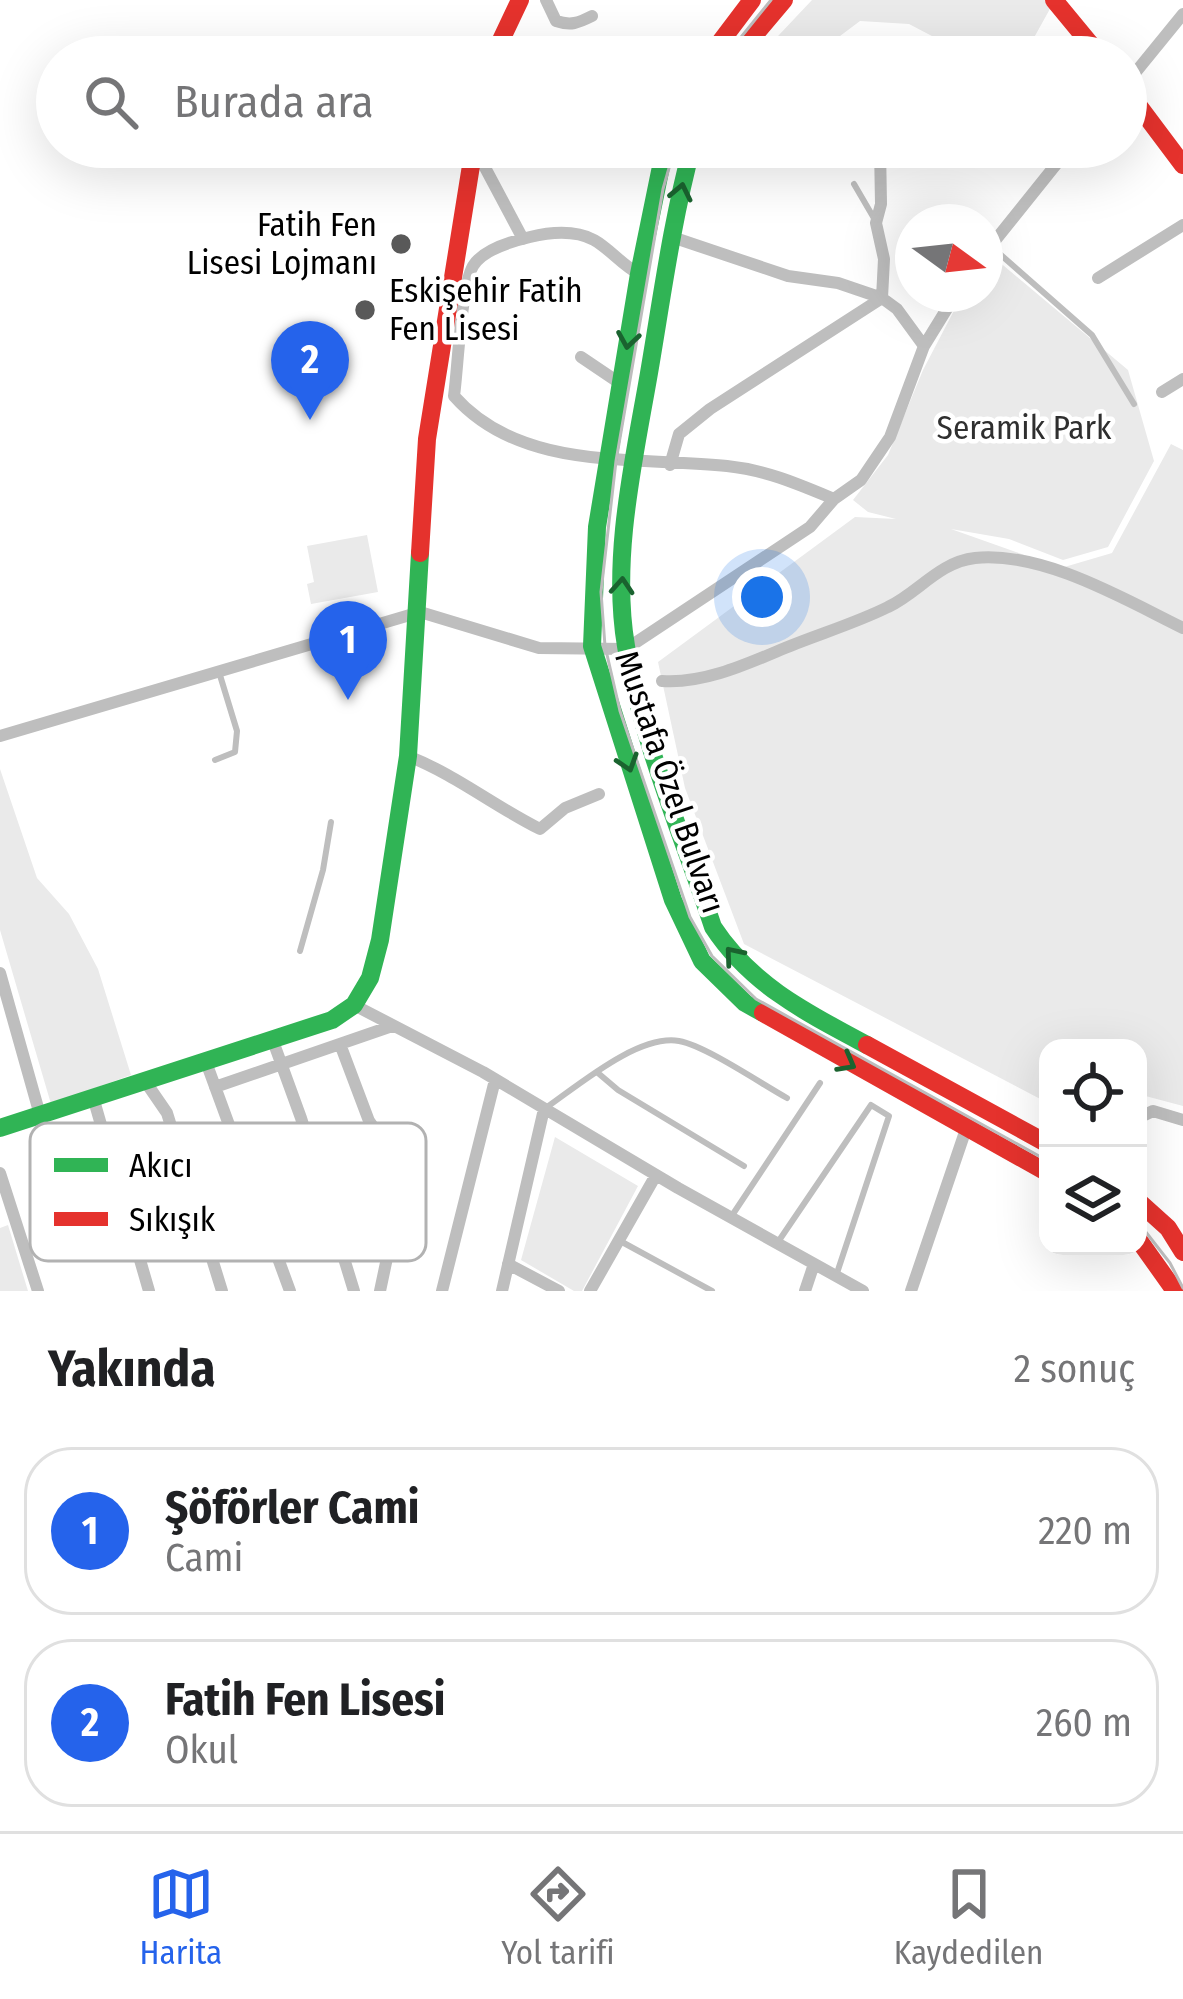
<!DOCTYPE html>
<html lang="tr">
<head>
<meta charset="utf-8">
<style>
  body { margin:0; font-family:"Fira Sans Condensed",sans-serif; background:#f6f6f6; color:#202124 }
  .controls { position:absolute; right:36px; bottom:36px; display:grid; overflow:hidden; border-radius:24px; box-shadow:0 12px 48px #0002 }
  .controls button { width:108px; height:108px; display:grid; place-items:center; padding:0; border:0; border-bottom:3px solid #e0e0e0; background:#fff; color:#202124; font:60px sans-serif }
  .compass { position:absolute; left:895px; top:204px; width:108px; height:108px; border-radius:50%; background:#fff; box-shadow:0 12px 48px #0002; rotate:105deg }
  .you { position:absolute; left:762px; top:597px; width:42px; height:42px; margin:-30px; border:9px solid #fff; border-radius:50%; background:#1a73e8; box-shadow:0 0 0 18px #1a73e833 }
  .badge { display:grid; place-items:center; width:78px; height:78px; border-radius:50%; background:#2563eb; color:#fff; font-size:39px; font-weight:700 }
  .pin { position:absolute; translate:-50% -99px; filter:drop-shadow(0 3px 6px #0008) }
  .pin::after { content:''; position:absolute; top:63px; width:42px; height:36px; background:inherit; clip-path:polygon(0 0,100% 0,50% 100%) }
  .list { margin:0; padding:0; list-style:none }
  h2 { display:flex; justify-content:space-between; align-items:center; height:156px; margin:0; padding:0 48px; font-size:51px }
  h2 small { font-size:39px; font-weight:400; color:#757577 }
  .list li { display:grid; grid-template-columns:78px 1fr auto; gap:36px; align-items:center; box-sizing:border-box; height:168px; margin:0 24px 24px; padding:0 24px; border:3px solid #e0e0e0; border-radius:48px }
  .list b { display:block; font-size:45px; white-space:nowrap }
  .list p { margin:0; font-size:39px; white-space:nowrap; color:#757577 }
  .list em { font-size:39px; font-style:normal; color:#757577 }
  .icon { flex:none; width:66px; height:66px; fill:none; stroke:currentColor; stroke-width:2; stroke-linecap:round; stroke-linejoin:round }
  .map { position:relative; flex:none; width:1183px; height:1291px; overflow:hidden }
  .search { position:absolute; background:#fff; box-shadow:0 12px 48px #0002; left:36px; right:36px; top:36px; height:132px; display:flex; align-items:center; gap:30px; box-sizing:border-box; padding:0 42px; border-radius:66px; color:#757577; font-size:45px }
  .sheet { height:540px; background:#fff }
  nav { display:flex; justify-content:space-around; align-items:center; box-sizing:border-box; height:168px; border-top:3px solid #e0e0e0; background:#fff; font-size:33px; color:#757577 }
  nav a { display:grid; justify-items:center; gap:6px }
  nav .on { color:#2563eb }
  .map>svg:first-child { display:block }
  .green { fill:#eaeaea }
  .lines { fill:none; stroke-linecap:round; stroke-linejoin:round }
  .lane { stroke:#bebebe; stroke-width:6 }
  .street { stroke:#bebebe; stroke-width:12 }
  .fast { stroke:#30b455; stroke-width:18 }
  .jam { stroke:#e5322d; stroke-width:18 }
  .tram { stroke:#bdbdbd; stroke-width:3 }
  .oneway { stroke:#1a632f }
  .poi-dot { fill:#595959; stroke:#fff; stroke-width:4.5 }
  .labels { text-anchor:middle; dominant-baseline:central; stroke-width:9; stroke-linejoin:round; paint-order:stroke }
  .poi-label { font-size:33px; fill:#000; stroke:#fff; text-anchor:end }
  .park-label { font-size:33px; fill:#2f2f2f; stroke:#fff }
  .street-label { font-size:33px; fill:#000; stroke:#fff }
  .key { fill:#fff; stroke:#b2b2b2; stroke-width:3 }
  .key-label { font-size:33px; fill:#000 }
</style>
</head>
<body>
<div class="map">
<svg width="1183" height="1291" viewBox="0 0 1183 1291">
  <rect width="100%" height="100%" fill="#fff"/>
  <path class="green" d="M812,0H1046L1051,7L1031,43L1003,57H972L909,24L860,21L812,57H766L762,53Z
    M991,255L1128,370L1154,461L1108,547L1063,560L1009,539L951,529L1061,568L1112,553L1171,444L1183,450V1106L1138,1094V1048H1048V1103L744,944L685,788L658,662L855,517L896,519L868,512L853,500L888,455L923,370L959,301L964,294H985V264Z
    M367,535L378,592L311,604L307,584L314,582L307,546Z
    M0,769L37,878L69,914L98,969L131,1075L51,1104L0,930Z
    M555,1137L638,1186L582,1291H574L521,1260Z
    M8,1225L28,1291H0V1228Z"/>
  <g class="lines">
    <path class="lane" d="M854,184L875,220
      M993,248L1092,335L1134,404
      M215,760L235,752L237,731L219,672
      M300,951L323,870L331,822
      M598,1073L618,1090L744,1166
      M547,1107C580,1084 639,1034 679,1041C706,1046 760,1083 787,1098
      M733,1214L820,1083
      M622,1242L712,1291
      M778,1242L871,1105L889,1116L837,1273"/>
    <path class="street" d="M546,0L556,21C571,26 578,23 592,16
      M1126,84L1183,14
      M481,160L523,239
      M476,164L499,147
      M672,237L788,276L838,283L882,298L897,309L924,346
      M985,253L1070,147
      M639,274C622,265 610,249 594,240C575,230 551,232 530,237C513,241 483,249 473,266C461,287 458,367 454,396C521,472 635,456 727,466C766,470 798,484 834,499
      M1098,278L1183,225
      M581,357L621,384
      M1162,392L1183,379
      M670,465L679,434L710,409L882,298L884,259L876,223L881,204L880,147
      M662,681C704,684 747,664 785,648C819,634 856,623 888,607C918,593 939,562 975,558C1043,551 1124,599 1183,628
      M0,736L420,612L539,648L626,649L810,527L834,499L861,480L890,437L924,346L956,294
      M408,756C456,775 494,806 540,829L565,808L599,794
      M0,973L40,1115
      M354,1005L483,1072L678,1188L863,1291
      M273,1041L301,1118L354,1291
      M340,1044L369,1121L405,1173L380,1291
      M206,1062L290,1291
      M145,1081L167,1113L222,1291
      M215,1087L392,1026
      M93,1097L149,1291
      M1138,1118L1153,1111L1183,1120
      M0,1173L38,1291
      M508,1264L559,1291
      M442,1291L495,1080
      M502,1291L544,1109
      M590,1291L656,1175
      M805,1291L814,1264
      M911,1291L966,1129"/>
    <path class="fast" d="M665,147L639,274L597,527L592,646L673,900L702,961L745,1003L763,1013
      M692,147C672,221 662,297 649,373C634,460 611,558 626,646C641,739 683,837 713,927C751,985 807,1013 867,1045
      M0,1128L332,1020L354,1005L370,978L380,940L408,756L420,553"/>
    <path class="jam" d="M1054,0L1101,57
      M493,57L520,0
      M709,57L752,0
      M736,57L784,0
      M1126,89L1183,165
      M420,553L427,439L474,147
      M763,1013L1048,1173
      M867,1045L1048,1144
      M1138,1201L1168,1228L1183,1252
      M1138,1239L1175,1291"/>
    <path class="tram" d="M725,57L771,0
      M675,147L663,189L616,461L601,592L605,646L620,711L690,917L712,956L756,999L1048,1161
      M1138,1222L1170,1263L1183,1288"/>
  </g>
  <defs><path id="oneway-chevron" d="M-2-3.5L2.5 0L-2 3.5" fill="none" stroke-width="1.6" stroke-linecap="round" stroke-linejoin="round" transform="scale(3)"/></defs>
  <g class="oneway">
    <use href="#oneway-chevron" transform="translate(681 192) rotate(-78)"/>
    <use href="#oneway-chevron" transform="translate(628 340) rotate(99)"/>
    <use href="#oneway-chevron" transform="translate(622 586) rotate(-86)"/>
    <use href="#oneway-chevron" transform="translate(628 763) rotate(72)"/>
    <use href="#oneway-chevron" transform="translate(733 955) rotate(-130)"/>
    <use href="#oneway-chevron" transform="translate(847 1063) rotate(29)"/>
  </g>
  <g class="poi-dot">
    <circle cx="401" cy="244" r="12"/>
    <circle cx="365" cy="310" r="12"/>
  </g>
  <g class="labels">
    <g class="poi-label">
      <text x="377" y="225">Fatih Fen<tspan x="377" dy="38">Lisesi Lojmanı</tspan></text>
      <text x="389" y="291" text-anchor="start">Eskişehir Fatih<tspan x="389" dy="38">Fen Lisesi</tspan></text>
    </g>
    <g class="park-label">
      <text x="1024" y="428">Seramik Park</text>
    </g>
    <g class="street-label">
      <text transform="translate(670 782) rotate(71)">Mustafa Özel Bulvarı</text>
    </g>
  </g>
  <rect x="30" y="1123" width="396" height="138" rx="18" class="key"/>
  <rect x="54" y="1158" width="54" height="14" fill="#30b455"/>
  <rect x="54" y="1212" width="54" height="14" fill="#e5322d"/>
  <g class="key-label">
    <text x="129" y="1177">Akıcı</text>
    <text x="129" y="1231">Sıkışık</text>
  </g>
</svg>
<div class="controls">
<button><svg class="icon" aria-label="locate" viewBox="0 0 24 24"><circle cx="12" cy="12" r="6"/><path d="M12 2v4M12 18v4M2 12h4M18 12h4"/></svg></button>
<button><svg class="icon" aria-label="layers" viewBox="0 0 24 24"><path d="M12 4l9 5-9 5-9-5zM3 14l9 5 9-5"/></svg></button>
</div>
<svg class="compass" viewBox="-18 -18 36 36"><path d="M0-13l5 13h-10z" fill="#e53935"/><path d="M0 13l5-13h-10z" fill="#757577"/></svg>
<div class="you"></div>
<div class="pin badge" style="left:348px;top:700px">1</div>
<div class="pin badge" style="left:310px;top:420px">2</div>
<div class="search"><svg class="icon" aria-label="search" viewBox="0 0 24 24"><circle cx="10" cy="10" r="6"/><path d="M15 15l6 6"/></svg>Burada ara</div>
</div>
<section class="sheet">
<h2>Yakında<small>2 sonuç</small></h2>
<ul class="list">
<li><span class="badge">1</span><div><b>Şöförler Cami</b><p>Cami</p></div><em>220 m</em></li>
<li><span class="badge">2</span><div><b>Fatih Fen Lisesi</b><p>Okul</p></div><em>260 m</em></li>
</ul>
</section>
<nav>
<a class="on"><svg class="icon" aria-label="map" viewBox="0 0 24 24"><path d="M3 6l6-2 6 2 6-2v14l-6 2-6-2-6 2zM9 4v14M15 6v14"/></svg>Harita</a>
<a><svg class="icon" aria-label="directions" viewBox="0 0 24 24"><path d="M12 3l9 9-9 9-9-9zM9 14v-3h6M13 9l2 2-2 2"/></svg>Yol tarifi</a>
<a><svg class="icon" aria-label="saved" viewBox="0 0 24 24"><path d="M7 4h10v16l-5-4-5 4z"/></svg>Kaydedilen</a>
</nav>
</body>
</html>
